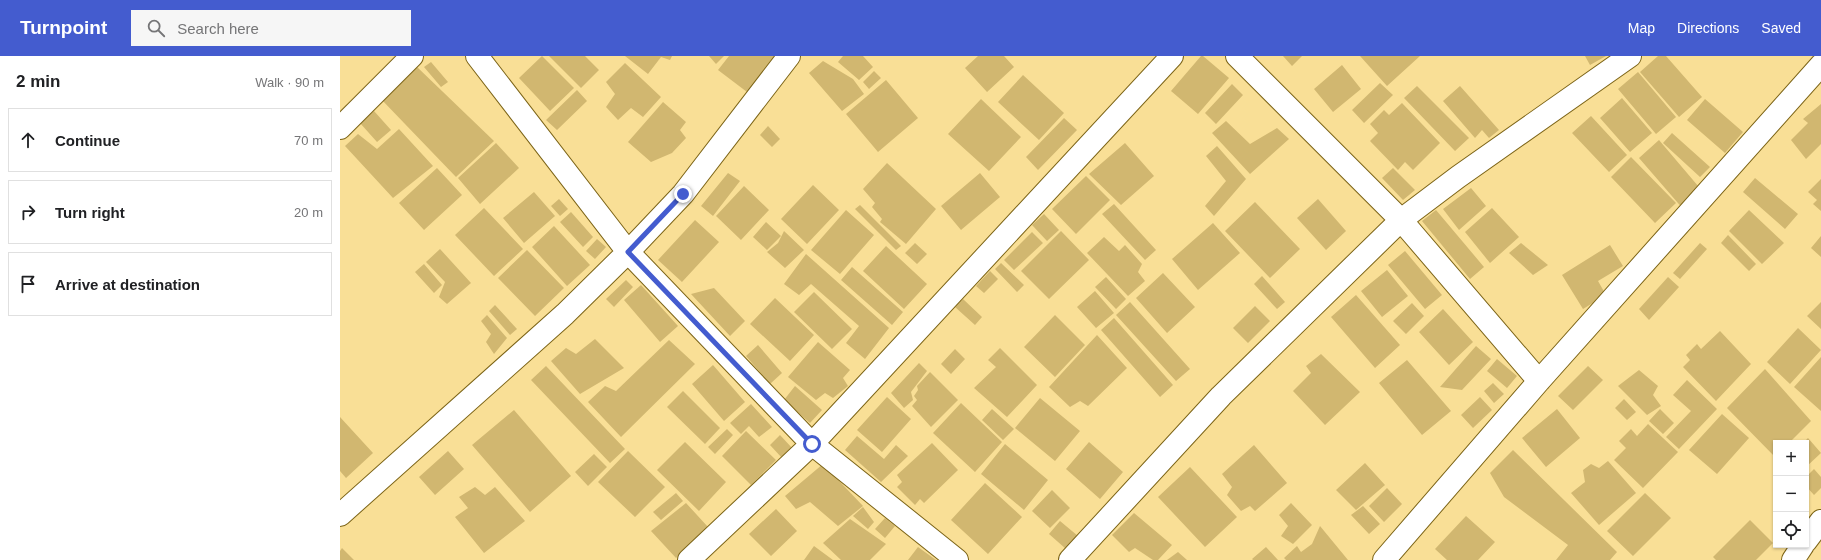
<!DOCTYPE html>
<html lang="en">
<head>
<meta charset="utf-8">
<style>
  body { margin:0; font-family:Arial,sans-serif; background:#f6f6f6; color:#202124 }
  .controls { position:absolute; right:12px; bottom:12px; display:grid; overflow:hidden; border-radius:0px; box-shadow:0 1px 3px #0004 }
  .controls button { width:36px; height:36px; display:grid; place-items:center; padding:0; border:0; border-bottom:1px solid #e0e0e0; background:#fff; color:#202124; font:20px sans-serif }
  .stop { position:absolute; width:12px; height:12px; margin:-9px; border:3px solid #445ccf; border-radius:50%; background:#fff }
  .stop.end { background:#445ccf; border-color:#fff; box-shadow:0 1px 4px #0008 }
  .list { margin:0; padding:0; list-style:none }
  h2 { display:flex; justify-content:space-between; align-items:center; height:52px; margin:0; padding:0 16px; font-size:17px }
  h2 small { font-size:13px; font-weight:400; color:#757577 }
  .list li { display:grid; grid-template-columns:26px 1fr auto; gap:12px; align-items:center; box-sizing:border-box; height:64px; margin:0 8px 8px; padding:0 8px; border:1px solid #e0e0e0; border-radius:0px }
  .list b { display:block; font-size:15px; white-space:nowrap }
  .list em { font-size:13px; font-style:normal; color:#757577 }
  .icon { flex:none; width:22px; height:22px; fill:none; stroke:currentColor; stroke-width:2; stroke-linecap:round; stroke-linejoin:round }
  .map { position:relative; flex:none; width:1481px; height:504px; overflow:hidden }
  header { display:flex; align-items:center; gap:24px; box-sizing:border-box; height:56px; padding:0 20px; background:#445ccf; color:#fff }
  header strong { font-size:19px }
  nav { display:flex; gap:22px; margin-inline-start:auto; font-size:14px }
  .search { width:280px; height:36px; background:#f6f6f6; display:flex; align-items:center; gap:10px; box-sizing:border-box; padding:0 14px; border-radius:0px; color:#757577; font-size:15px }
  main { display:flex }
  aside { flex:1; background:#fff }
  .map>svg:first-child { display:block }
  .building { fill:#d1b770 }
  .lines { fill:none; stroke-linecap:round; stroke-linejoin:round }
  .minor-casing { stroke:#7c6417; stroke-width:24 }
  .minor { stroke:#fff; stroke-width:22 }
  .route { stroke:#445ccf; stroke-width:5 }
</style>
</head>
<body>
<header>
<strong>Turnpoint</strong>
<div class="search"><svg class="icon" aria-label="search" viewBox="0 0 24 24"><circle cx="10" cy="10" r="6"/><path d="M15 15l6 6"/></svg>Search here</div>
<nav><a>Map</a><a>Directions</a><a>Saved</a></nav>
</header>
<main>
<aside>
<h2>2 min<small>Walk · 90 m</small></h2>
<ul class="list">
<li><svg class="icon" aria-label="ahead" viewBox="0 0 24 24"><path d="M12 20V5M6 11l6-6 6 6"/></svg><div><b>Continue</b></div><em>70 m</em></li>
<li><svg class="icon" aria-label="right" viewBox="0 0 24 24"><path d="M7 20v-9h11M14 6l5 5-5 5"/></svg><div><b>Turn right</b></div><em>20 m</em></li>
<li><svg class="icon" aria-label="arrive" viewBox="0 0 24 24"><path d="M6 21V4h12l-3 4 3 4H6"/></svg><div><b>Arrive at destination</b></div></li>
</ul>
</aside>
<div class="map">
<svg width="1481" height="504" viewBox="0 0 1481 504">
  <rect width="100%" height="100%" fill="#f9df96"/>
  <path class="building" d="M202,0L234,32L210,55L179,22Z
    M209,0H245L259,14L241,32Z
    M285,0H332L330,4L321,1L308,18Z
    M369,0H384L376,8Z
    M389,0H435L407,36L378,14Z
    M503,0H523L533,11L519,24L498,6Z
    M638,0H664L674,11L647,36L625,12Z
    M861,0H863L889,22L858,58L831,35Z
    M943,0H962L952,10Z
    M1020,0H1080L1047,30Z
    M1245,0H1266L1250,9Z
    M1318,0H1326L1362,41L1339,61L1300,16Z
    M483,5L513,23L524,38L502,55L469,17Z
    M91,6L108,26L101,31L84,11Z
    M285,7L321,41L303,61L291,52L278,64L266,51L275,38L266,26Z
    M1002,9L1021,33L993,56L974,33Z
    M76,10L154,85L116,121L40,42Z
    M534,15L541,22L529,33L523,26Z
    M1298,16L1336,61L1316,78L1278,33Z
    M683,19L724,57L699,84L658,46Z
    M546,24L578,62L538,96L506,58Z
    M1040,27L1053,39L1024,67L1012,54Z
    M892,28L903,39L876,68L865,57Z
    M1077,30L1129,82L1115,95L1064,42Z
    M1120,30L1159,74L1149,82L1142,74L1135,82L1103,45Z
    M237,34L247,45L217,74L206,64Z
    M1282,42L1312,77L1290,96L1260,62Z
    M641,43L681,81L649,115L608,78Z
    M1365,43L1403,76L1385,97L1347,64Z
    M323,46L346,66L340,74L346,82L332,97L311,106L288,86Z
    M1062,47L1100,87L1073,114L1065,106L1058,114L1030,85L1038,77L1030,68L1044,54L1049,59Z
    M1481,48V88L1466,103L1451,84L1468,67L1463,63Z
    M34,55L51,74L37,86L20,67Z
    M1251,60L1287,99L1269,116L1232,77Z
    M724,62L737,74L698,114L686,101Z
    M886,65L910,88L937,72L949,83L910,118L872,77Z
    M428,70L440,83L432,91L420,79Z
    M59,73L93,110L53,142L5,90L18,78L37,93Z
    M1332,77L1370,111L1360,121L1323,87Z
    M1319,84L1364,137L1344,154L1299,102Z
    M156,87L179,112L140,148L118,122Z
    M785,87L814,120L781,149L749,118Z
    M877,90L906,123L874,160L865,150L886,125L866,100Z
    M1291,101L1336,147L1315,167L1271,121Z
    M547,107L596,153L566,188L540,166L542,163L532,151L535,147L523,133Z
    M97,112L122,139L84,174L59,147Z
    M1053,112L1075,134L1063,144L1042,122Z
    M388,117L400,125L373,160L361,150Z
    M640,117L660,141L621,174L601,150Z
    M746,120L770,144L736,178L712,153Z
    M1415,122L1458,158L1445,173L1403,136Z
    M1481,123V155L1473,148L1477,144L1468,136Z
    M473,129L499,154L467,188L441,163Z
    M404,130L429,154L401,184L376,160Z
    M1131,132L1146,150L1119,174L1103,153Z
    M194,136L215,160L184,187L163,162Z
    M219,143L228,153L220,160L211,150Z
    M978,143L1006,175L986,194L957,162Z
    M915,146L960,193L930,222L885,175Z
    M774,148L816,194L805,204L762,158Z
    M520,149L561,190L556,194L515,153Z
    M144,152L183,193L154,220L115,179Z
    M1152,152L1179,181L1150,207L1125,176Z
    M506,154L534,179L500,218L471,194Z
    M1096,154L1144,211L1130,223L1082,165Z
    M1409,154L1444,187L1422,208L1389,175Z
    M231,156L253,181L243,191L220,166Z
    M704,158L719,174L707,185L692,169Z
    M355,164L379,186L342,226L318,204Z
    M426,166L441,180L427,194L413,181Z
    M873,167L900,197L858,234L832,203Z
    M214,170L250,209L227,230L192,191Z
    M444,175L464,194L445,212L427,196L438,187Z
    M721,175L749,204L709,243L681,215Z
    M692,176L703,187L674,214L664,204Z
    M1388,179L1416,208L1409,215L1381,187Z
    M1481,180V201L1471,192Z
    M764,181L779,195L785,189L802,208L798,216L805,225L788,240L747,197Z
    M257,183L266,191L255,203L246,195Z
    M575,187L587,198L577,208L565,197Z
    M1181,187L1208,209L1193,219L1169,197Z
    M1360,187L1367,193L1340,223L1333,217Z
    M1270,189L1283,210L1258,225L1266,239L1243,253L1222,219Z
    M546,190L587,228L564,253L523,215Z
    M100,193L131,227L107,248L99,241L105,226L86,206Z
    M187,194L224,232L195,260L158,222Z
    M1065,195L1102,239L1085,253L1048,209Z
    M466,198L549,272L525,303L506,287L519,270L471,228L459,239L444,228Z
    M661,207L684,229L677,236L655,213Z
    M84,208L102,229L94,237L75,216Z
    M512,211L563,256L552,269L501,224Z
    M1047,214L1068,240L1042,261L1021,235Z
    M650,215L658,223L644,237L636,230Z
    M823,217L855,251L827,277L796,242Z
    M922,220L945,246L937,253L914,228Z
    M766,221L786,243L776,253L755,231Z
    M1328,221L1339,231L1309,264L1299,253Z
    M286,224L293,231L274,251L266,243Z
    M301,229L338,270L320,286L284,244Z
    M374,232L405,265L390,280L351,238Z
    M755,235L774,257L756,272L737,251Z
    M474,236L512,273L492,293L454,256Z
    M1016,239L1060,289L1035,312L991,261Z
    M435,242L474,279L450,305L410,268Z
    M623,243L642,261L635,269L615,251Z
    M790,246L850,313L836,325L776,259Z
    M1481,246V273L1467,260Z
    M1072,247L1084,260L1066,278L1053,265Z
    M155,249L177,273L170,279L149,255Z
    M915,250L930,265L908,287L893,272Z
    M1103,253L1133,286L1109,309L1079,276Z
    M147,259L167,282L154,298L146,286L151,278L141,265Z
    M715,259L745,289L715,321L684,291Z
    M774,262L833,329L820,341L761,274Z
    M1458,272L1481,294L1450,328L1427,306Z
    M1380,275L1411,308L1376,345L1343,311L1350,304L1346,299L1357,288L1361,293Z
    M757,279L787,312L748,350L740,345L730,351L709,331Z
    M255,283L284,312L240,338L211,305L226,292L236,298Z
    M329,284L355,308L281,381L248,346L265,330L276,335Z
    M478,286L510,314L503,322L508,330L493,342L485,337L476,344L448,321Z
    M418,289L442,317L430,328L406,300Z
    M1136,290L1151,303L1122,334L1100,331Z
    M660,292L697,329L667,361L634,332L656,311L648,304Z
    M615,293L625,303L611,318L601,308Z
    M981,298L1020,336L985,369L953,335L971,317L966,310Z
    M1481,301V355L1454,331Z
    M1157,303L1177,320L1167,332L1147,315Z
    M1067,304L1111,355L1082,379L1039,327Z
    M579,307L587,315L571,336L573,344L564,352L551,337Z
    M373,309L405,346L384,365L352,328Z
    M206,310L285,393L270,407L191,324Z
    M1248,310L1263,324L1233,354L1218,340Z
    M1425,313L1471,365L1449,387H1436V402L1387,352Z
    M1299,314L1318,330L1313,339L1321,350L1307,359L1278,330Z
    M590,316L618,344L591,371L572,350L577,344L574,340L578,334L577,330Z
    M1347,324L1377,353L1339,393L1326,381L1351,355L1333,339Z
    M1153,327L1164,338L1154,347L1144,335Z
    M455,330L482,354L470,367L444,344Z
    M343,335L380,372L365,388L327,351Z
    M547,341L571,363L542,396L517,374Z
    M1140,341L1152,354L1133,372L1121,359Z
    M700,342L740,375L715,405L675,372Z
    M1284,343L1296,356L1287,364L1275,352Z
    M621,347L662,386L635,416L593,377Z
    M411,348L432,371L419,381L409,370L401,378L390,367Z
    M652,353L674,373L663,384L642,364Z
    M1217,353L1240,382L1206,411L1182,382Z
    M1320,353L1334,367L1323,378L1309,365Z
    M174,354L231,420L190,456L132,389Z
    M1382,358L1409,382L1377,418L1349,394Z
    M0,361L33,397L6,422L0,415Z
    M1308,368L1338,396L1303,432L1274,404L1286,392L1279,385L1291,373L1297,380Z
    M387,373L393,379L375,398L368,391Z
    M406,375L436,404L411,429L382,400Z
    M440,379L453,393L442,402L430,389Z
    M517,380L544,403L556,389L568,400L541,426L505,394Z
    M1468,382L1481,397L1466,411V387H1463Z
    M345,386L386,426L359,455L317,414Z
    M749,386L783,416L760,443L726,413Z
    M592,387L618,414L584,447L580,443L575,449L557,431L562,426L557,419Z
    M665,388L708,424L684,454L641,418Z
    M914,389L947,427L915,455L910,450L901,455L887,439L892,431L882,418Z
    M1173,394L1277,496L1270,504H1216L1228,489L1164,441L1150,417Z
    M108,395L124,413L95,439L79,421Z
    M288,395L325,431L295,461L258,426Z
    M254,398L267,411L248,430L235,416Z
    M1268,405L1296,437L1259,469L1231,437L1245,426L1243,414L1251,408L1259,412Z
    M1025,407L1045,429L1016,454L996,434Z
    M483,408L523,450L498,470L470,446L456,453L445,440Z
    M850,411L897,461L865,491L818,441Z
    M1474,413L1481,421V432L1474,439L1466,430V421Z
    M645,427L682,461L648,498L611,464Z
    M135,431L145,439L155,431L185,465L144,497L115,461L128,452L119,441Z
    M1047,432L1062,448L1044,466L1029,450Z
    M712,434L730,452L710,472L692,455Z
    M336,437L343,445L321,464L313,456Z
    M1305,437L1331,462L1293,500L1267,475Z
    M346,447L368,471L336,502L311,475Z
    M951,447L972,469L953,488L941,480L948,470L939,459Z
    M1023,450L1040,468L1029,478L1011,459Z
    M523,451L534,466L528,473L513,460Z
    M436,453L457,475L431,500L409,478Z
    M794,457L832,489L818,504H813L795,492L789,496L772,479Z
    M1126,460L1155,486L1138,504H1107L1095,493Z
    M545,462L555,470L545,482L535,473Z
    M510,463L546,488L530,504H501L483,487Z
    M1410,464L1433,487L1416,504H1376L1373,501Z
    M720,465L738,480L726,493L709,478Z
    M980,470L1008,504H946L944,502L957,490L961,496L972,488Z
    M474,490L493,504H464Z
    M578,491L596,504H568Z
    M926,491L938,504H913L912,503Z
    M2,492L14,504H0V495Z
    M838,496L847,504H827Z"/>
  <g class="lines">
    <defs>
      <path id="minor" d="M137,0L288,196L472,388L617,504
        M897,0L1061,164L1199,325
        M0,72L72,0
        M0,459L225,258L288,196L343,138L449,0
        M1466,485L1481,465
        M349,504L472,388L832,0
        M730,504L881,340L1061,164L1118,121L1290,0
        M1044,504L1199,325L1481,9
        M1453,504L1463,489"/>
    </defs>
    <use href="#minor" class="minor-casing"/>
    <use href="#minor" class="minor"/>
  </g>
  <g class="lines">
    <path class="route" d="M343,138L288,196L472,388"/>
  </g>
</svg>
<div class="controls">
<button>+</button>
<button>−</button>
<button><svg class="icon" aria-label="locate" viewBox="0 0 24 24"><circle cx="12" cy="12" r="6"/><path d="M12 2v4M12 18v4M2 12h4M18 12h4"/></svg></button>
</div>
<div class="stop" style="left:472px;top:388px"></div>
<div class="stop end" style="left:343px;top:138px"></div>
</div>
</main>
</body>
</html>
